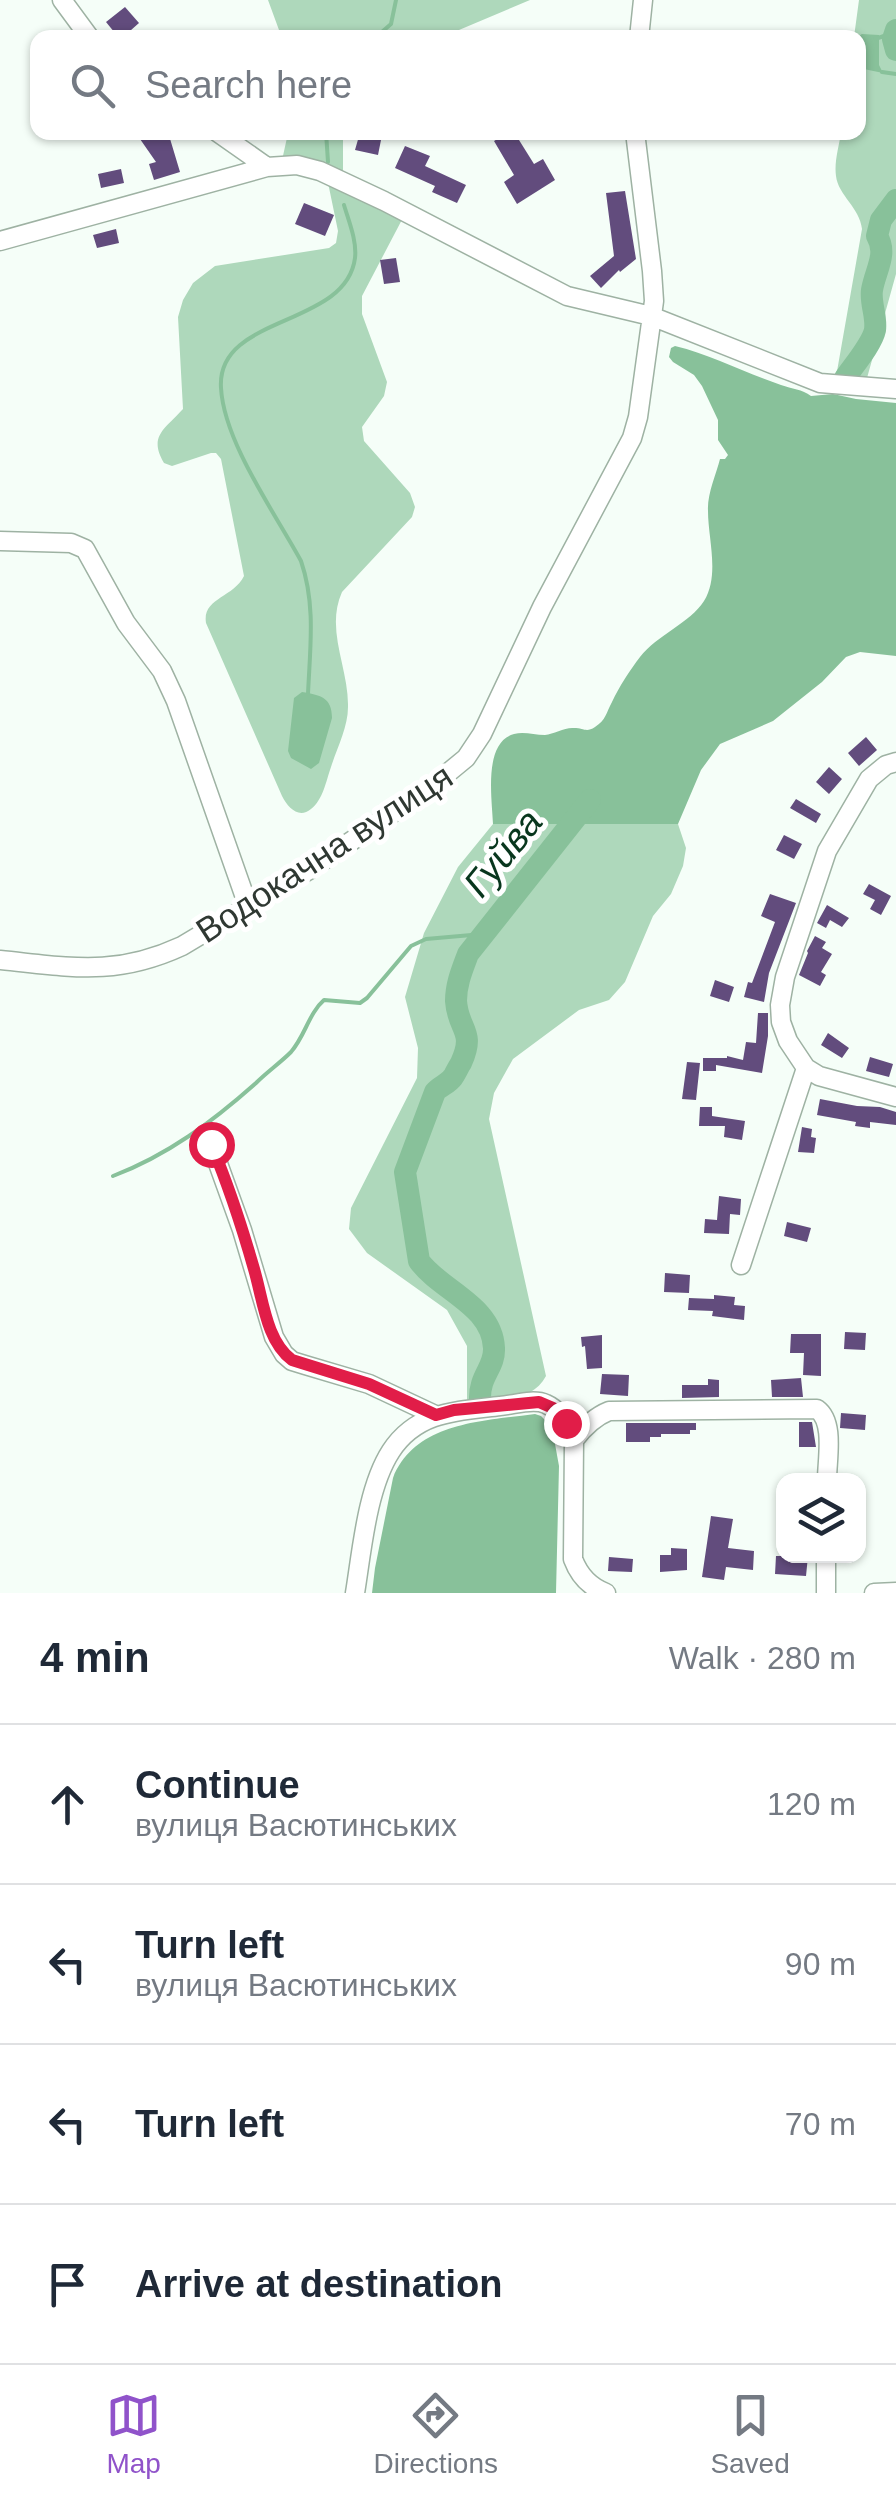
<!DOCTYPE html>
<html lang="en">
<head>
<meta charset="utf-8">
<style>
  body { margin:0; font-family:Arial,sans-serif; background:#f6f6f7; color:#1f2937 }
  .controls { position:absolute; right:30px; bottom:30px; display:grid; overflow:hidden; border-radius:20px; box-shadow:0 2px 8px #0004 }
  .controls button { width:90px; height:90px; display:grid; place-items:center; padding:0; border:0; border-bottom:2px solid #e0e1e3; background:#fff; color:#1f2937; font:50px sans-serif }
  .stop { position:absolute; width:30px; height:30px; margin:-22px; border:8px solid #e11d48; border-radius:50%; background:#fff }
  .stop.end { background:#e11d48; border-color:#fff; box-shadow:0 2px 10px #0008 }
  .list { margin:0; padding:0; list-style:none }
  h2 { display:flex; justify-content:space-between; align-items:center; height:130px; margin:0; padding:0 40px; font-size:42px }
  h2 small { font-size:32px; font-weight:400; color:#747a83 }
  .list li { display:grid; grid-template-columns:65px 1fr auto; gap:30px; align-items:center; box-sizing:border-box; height:160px; padding:0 40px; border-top:2px solid #e0e1e3 }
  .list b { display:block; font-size:38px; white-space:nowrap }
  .list p { margin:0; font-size:32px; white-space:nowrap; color:#747a83 }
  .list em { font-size:32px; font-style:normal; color:#747a83 }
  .icon { flex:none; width:55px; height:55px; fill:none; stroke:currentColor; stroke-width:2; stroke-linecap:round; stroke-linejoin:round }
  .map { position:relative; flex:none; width:896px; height:1593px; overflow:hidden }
  .search { position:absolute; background:#fff; box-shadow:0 2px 8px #0004; left:30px; right:30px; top:30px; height:110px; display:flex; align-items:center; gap:25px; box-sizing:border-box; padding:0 35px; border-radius:20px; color:#747a83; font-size:38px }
  .sheet { height:770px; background:#fff }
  nav { display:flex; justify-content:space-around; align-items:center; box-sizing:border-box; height:140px; border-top:2px solid #e0e1e3; background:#fff; font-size:28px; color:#747a83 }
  nav a { display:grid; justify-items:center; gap:5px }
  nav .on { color:#9053ca }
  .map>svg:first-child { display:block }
  .green { fill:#aed8bb }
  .water { fill:#88c19a }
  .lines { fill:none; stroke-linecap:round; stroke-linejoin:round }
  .stream { stroke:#88c19a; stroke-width:4 }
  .river { stroke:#88c19a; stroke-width:22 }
  .building { fill:#624c7d }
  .minor-casing { stroke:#9eb2a3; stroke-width:21 }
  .minor { stroke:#fff; stroke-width:18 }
  .route { stroke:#e11d48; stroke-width:12 }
  .labels { text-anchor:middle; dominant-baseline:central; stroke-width:10; stroke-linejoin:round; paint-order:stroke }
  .street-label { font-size:35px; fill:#2f3832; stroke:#fff }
  .water-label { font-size:38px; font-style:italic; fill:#08361d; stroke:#fff }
</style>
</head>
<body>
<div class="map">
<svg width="896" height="1593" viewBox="0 0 896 1593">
  <rect width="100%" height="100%" fill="#f5fef8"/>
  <path class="green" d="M268,0H530L440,38L290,37L279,30Z
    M859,0H896V274L867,378L836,377L862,229C860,208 838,195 836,176C834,162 839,146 841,133L858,132V38L854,37Z
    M288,133H343V181L406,212L362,296V314L387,382L384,396L362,427L364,441L410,493L415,507L412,517L342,592C325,630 349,668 348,707C348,727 337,748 331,767C326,781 323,800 311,809C299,819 288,808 282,796L206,623C202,598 233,598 244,576L221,459L216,453H211L172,466L164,463C148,436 165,429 183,409L178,317L183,300L193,283L215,266L329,248L336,243L338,231L326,173L281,165Z
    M493,824H678L686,848L683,866L671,894L653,916L625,982L609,1000L579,1010L513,1059L494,1093L489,1119L546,1376C531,1404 495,1400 467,1402V1346L447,1310L367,1253L349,1229L351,1208L417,1078L418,1048L405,997L424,933L458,867Z"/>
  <path class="water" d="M862,34L879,35V65L883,73L859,68L857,37Z
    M675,346C712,355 745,373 781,385C792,389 802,389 811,396L833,394L856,399L896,403V656L860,652L846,657L822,682L773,721L720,744L701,770L678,824H493C492,799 483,742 514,734C524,731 534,735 545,735C554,734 565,727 574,728C584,728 586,733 595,727C606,720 606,713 612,702C619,687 630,670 640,657C657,635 690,623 704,601C720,575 708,539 708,511C707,494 716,475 720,459H725L728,455L718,440V420L702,386L694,375L673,362L669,357L671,348Z
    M302,692C320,695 332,697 332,718L319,763L311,769L291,758L288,751L294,698Z
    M535,1414L541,1416L546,1421L553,1433L559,1466L556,1593H372L375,1568L393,1478C415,1422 484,1421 535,1414Z"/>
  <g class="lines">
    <path class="stream" d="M375,38L391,24L396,0
      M875,39L893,33
      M882,72L896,74
      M326,132L328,162
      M308,694C310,648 316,605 301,561C275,513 224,442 221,388C216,314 346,328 355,258C357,241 349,222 344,205
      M113,1176C168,1155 212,1122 256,1083C267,1072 280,1063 291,1052C305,1036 309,1013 324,1000L360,1003L367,998L411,946L426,939L483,934"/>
    <path class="river" d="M896,30L893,39L896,50
      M845,378C854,365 872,344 875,330C877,316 870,303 872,290C875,271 888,254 877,236L881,220L896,200
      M480,1400C479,1375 495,1368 494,1348C492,1305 441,1291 419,1261L405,1172L435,1092C440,1086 448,1084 453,1077C454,1076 460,1064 461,1063C476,1030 458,1031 456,1001C456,984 462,970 468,954L590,800"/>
  </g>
  <path class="building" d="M125,7L139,23L122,38H119L106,22Z
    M150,132H168L180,172L154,180L149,164L156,162L140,139Z
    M509,132H514L534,164L543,159L555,180L517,204L504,182L514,175L494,141Z
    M359,136L381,140L378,155L355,150Z
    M405,146L430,156L425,166L466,185L457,203L432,192L435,186L395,168Z
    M121,169L124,183L101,188L98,174Z
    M625,191L636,259L620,272L619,270L601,288L590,276L614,256L606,193Z
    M304,203L334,215L325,236L295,224Z
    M116,229L119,243L97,248L93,235Z
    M396,258L400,282L384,284L380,260Z
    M866,737L877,750L859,766L848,753Z
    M829,767L842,779L829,794L816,782Z
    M796,799L821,814L816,823L790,808Z
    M784,835L802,844L794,859L776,850Z
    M869,884L891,896L881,915L870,909L875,900L863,894Z
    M770,894L796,903L769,973L764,1002L744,997L748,982L752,983L775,922L761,916Z
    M827,905L849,918L842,927L830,920L826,928L817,923Z
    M815,936L826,942L822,948L832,954L821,972L826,975L820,986L799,975L808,953L807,951Z
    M715,980L734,987L729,1002L710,996Z
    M758,1013H768V1036L762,1073L716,1065V1071H703V1058H727V1056L743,1060L746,1042L756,1043Z
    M828,1033L849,1048L842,1058L821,1045Z
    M870,1057L893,1064L889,1077L866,1071Z
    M687,1062L700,1063L696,1100L682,1099Z
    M820,1099L857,1106L880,1107L896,1112V1125L870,1122V1128L855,1126L856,1122L817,1115Z
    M700,1107H712V1116L745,1121L742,1140L724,1137L725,1126H699Z
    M802,1127L812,1129L811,1137L816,1138L814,1153L798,1152Z
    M719,1196L741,1199L740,1215L730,1214L729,1234L704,1233L705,1219L717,1220Z
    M787,1222L811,1228L807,1242L784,1236Z
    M665,1273L690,1275L689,1293L664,1292Z
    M714,1295L735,1297L734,1305L745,1306L744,1320L712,1316L713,1311L688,1310L689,1298L714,1299Z
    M845,1332L866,1333L865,1350L844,1349Z
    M791,1334H821V1376L803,1375L804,1353H790Z
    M602,1335V1368L587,1369L585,1346L582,1347L581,1337Z
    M602,1374L629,1375L628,1396L600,1394Z
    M801,1378L803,1397H772L771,1380Z
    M708,1379L719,1380V1397L682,1398V1385H708Z
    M841,1413L866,1415L865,1430L840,1428Z
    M799,1422H812L816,1447H799Z
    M626,1423H696V1430H690V1434H661V1437H650V1442H626Z
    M711,1516L733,1519L728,1548L754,1551L753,1570L726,1567L724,1580L702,1577Z
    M671,1548L687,1549V1570L660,1572V1555H671Z
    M776,1556H808L806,1576L775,1574Z
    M609,1557L633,1559L632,1572L608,1571Z"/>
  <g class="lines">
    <defs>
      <path id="minor" d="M62,0L90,38
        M639,38L643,0
        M217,132L267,167
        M0,241L267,167L297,165L320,171L384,201L567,296L651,316L820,383L896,389
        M0,541L71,543L85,549L126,623L162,671L176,701L248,906
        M896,762L886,765L869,779L827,851L785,977L780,1005L781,1022L788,1041L806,1068L819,1076L896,1097
        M0,960C71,967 115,977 182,946L309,870L432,786L466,758L482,734L542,607L632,438L638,417L654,301L652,271L635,132
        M211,1144L242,1230L274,1337L284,1354L292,1361L305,1365L369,1384L435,1415
        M741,1265L806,1068
        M574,1440C584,1427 594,1417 609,1411L817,1409C835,1422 827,1459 827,1480
        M355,1593C362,1550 367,1488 391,1451C417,1411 458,1411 500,1406C514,1405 533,1398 546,1404C560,1410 569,1427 574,1440L573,1559C579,1575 590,1587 606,1593
        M826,1593V1556
        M874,1593L896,1592"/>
    </defs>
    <use href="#minor" class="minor-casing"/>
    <use href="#minor" class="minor"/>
  </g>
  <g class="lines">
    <path class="route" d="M211,1144C228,1184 242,1227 254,1269C263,1299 266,1341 292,1360L369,1384L436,1415L454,1410L539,1402L553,1408L566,1423"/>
  </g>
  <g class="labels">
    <g class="street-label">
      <text transform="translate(324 853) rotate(-33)">Водокачна вулиця</text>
    </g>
    <g class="water-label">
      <text transform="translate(503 853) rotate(-51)">Гуйва</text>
    </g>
  </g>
</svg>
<div class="controls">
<button><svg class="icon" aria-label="layers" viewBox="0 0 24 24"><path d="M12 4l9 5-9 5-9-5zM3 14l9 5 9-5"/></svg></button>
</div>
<div class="stop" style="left:211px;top:1144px"></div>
<div class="stop end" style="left:566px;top:1423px"></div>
<div class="search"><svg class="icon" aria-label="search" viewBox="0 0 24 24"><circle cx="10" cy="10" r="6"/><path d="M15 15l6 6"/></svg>Search here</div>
</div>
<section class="sheet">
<h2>4 min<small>Walk · 280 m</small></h2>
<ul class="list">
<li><svg class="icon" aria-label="ahead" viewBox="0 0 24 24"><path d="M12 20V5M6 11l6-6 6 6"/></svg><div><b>Continue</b><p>вулиця Васютинських</p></div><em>120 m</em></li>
<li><svg class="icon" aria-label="left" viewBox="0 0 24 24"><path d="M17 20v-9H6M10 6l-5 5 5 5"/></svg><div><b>Turn left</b><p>вулиця Васютинських</p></div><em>90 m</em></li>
<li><svg class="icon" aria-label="left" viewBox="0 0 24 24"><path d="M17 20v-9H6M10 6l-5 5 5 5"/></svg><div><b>Turn left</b></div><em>70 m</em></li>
<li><svg class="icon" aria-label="arrive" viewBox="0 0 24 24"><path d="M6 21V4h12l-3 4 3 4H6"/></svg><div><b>Arrive at destination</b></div></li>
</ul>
</section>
<nav>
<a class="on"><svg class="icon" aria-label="map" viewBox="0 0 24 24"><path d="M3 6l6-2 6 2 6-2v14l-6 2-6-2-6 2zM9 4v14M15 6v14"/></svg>Map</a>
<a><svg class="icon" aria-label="directions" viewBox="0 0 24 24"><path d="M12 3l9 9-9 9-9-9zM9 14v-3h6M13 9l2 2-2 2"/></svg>Directions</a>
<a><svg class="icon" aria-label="saved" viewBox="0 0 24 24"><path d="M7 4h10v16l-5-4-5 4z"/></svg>Saved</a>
</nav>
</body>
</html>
